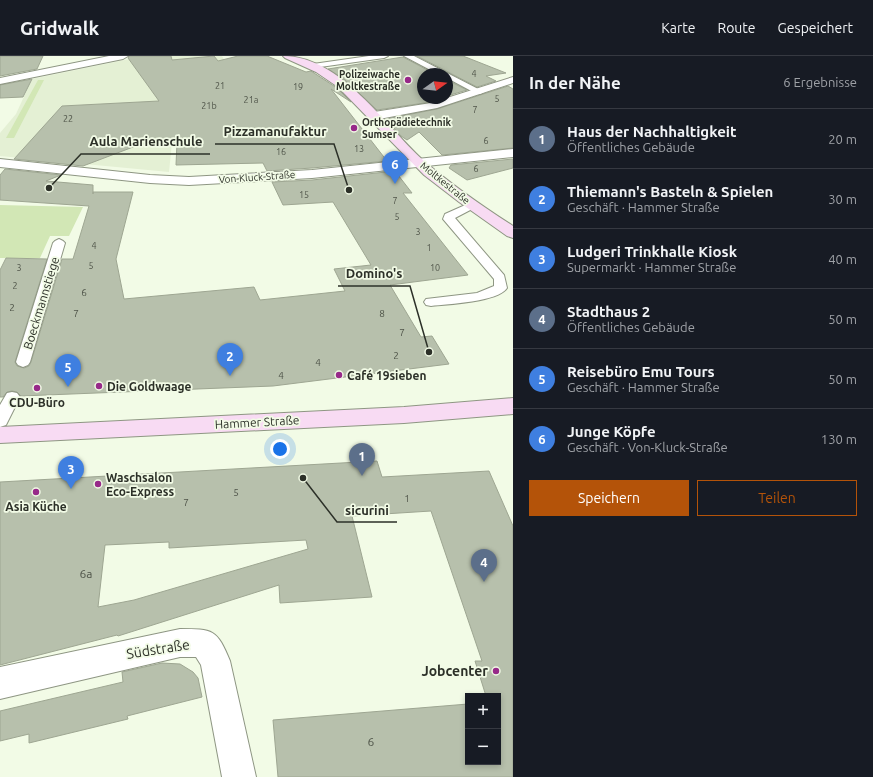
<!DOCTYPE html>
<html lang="de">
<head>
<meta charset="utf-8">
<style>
  body { margin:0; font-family:Ubuntu,sans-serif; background:#242831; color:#f1f3f6 }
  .controls { position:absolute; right:12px; bottom:12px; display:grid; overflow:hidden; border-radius:0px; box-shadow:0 2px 6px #0003 }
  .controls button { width:36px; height:36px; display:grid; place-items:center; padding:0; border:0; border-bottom:1px solid #363941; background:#171b24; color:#f1f3f6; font:20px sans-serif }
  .compass { position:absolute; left:417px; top:12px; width:36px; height:36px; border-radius:50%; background:#171b24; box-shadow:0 2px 6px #0003; rotate:75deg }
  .you { position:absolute; left:280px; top:393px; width:14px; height:14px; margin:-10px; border:3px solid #fff; border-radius:50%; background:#1a73e8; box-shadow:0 0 0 6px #1a73e833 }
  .badge { display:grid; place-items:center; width:26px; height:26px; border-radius:50%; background:#b45309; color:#fff; font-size:13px; font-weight:700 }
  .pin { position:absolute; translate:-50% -33px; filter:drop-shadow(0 1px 2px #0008) }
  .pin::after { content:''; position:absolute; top:21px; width:14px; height:12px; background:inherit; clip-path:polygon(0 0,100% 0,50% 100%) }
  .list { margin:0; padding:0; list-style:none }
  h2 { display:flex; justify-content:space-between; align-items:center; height:52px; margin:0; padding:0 16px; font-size:17px }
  h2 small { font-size:13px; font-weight:400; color:#9ea1a6 }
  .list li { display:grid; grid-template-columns:26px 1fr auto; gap:12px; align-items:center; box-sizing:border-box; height:60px; padding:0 16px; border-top:1px solid #363941 }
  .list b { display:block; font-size:15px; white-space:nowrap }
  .list p { margin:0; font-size:13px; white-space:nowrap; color:#9ea1a6 }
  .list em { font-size:13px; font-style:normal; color:#9ea1a6 }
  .actions { display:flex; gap:8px; padding:12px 16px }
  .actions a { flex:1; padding:9px 0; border:1px solid #b45309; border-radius:0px; text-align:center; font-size:14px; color:#b45309 }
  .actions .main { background:#b45309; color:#fff }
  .map { position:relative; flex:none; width:513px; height:721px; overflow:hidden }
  header { display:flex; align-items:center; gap:24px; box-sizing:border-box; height:56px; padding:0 20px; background:#171b24; border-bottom:1px solid #363941 }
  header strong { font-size:19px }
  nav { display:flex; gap:22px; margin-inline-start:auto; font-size:14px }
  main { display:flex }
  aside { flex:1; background:#171b24 }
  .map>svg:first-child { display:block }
  .built { fill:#e4f0d4 }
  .green { fill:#d2e7b5 }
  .building { fill:#b7c0ac; stroke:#9ea692; fill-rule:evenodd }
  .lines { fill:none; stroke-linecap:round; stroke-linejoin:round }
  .lane-casing { stroke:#8e9683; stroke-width:2 }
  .street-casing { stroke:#8e9683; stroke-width:2 }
  .secondary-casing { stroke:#8e9683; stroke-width:2 }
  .lane { fill:#fff; fill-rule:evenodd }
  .street { fill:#fff; fill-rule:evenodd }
  .secondary { fill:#f8dbf3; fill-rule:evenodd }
  .poi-dot { fill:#972989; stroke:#f2fbe6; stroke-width:1.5 }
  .labels { text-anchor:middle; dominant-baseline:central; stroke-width:3.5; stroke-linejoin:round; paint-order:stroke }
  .far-number-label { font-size:9px; fill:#4f5449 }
  .far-poi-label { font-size:10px; font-weight:bold; fill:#2c3028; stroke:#f2fbe6; text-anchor:end }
  .far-street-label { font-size:10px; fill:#2c3028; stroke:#f2fbe6 }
  .number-label { font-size:10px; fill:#4f5449 }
  .street-label { font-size:12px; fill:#2c3028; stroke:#f2fbe6 }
  .poi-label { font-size:12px; font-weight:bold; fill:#2c3028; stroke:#f2fbe6; text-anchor:start }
  .near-number-label { font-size:12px; fill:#4f5449 }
  .near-street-label { font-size:14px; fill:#2c3028; stroke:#f2fbe6 }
  .near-poi-label { font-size:14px; font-weight:bold; fill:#2c3028; stroke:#f2fbe6; text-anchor:end }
  .leader { fill:none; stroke:#2c3028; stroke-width:1.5 }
  .callout-dot { fill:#2c3028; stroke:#f2fbe6; stroke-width:1.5 }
  .callout-label { font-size:13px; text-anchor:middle; font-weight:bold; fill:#2c3028; stroke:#f2fbe6; stroke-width:3.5; stroke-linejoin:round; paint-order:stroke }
</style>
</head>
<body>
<header>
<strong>Gridwalk</strong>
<nav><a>Karte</a><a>Route</a><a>Gespeichert</a></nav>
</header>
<main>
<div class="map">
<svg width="513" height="721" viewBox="0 0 513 721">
  <rect width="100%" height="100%" fill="#f2fbe6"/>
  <path class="built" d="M144,0H222L233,19L173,77L169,116L0,100V77L16,58L32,23Z"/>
  <path class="green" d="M38,24H44L14,82H6Z
    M0,149L83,151L69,180H50L40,202H0Z"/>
  <path class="building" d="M0,0H43L37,13L0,20Z
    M129,0H171L172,4L214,0L218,5L238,0H267L306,16L311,15L337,32L351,46L331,33L387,105L312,112L267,115L263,107L176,109L177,87L141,88L83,110L14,103L62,50L159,45L128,2Z
    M417,0H463L506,17L486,20L496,25L477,31Z
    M403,1L435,18H423V42H442L431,46L377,54L344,23L328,13Z
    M32,23L23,41L0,42V29Z
    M447,24L467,34L447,40Z
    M508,30L513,33V92L442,99L419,76L407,84L401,80L386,63L437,53Z
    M513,103V112L467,124L449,112L451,109Z
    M5,113L61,119L46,125L93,129V138V136H133L116,203L124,243L254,231L260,244L345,235L334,213L371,209L333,146L283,149L272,126L312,124L395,115L412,137H403L468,219L390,229L421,281L432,280L449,308L273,330L21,340L17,336L12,335L7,336L3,341H0V214L6,202L47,203L15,306L17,310L24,312L29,310L31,306L62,203H73L89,150L0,144V119Z
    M377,405L382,421L489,415L513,470V721H278L273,664L468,648V706H498V640H486L475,605H482L431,455L352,460L372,541L280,547L279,529L118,580L117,579L0,609V426ZM306,484L308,493L134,544L98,551L105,489L169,486V492Z
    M162,607L180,608L193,616L198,622L202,641L127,660L128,663L29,687V678L0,685V655L123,626L122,616Z"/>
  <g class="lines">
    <defs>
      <path id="lane" d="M369,0H388L384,2L313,12L309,10L313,8Z
        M404,0H414L484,36L480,38H477L447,22V18H438Z
        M472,146L476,147L477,149L476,151L455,162L504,219L507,232C498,246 448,248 431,250L426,249L424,246L426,243L477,237L494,230V223L443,163L445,158Z
        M59,183L63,185L65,187L30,306L28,309L23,311L18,309L16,306L53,187L55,185Z
        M12,336L17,337L20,341L6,369L0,371V349L7,337Z"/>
      <path id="street" d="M109,0H128L123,3L0,28V22Z
        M513,21V27L437,52L374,64L370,62L368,60L370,58L374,56L431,47Z
        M513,93V101L312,122L189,129L150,127L0,111V103L150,119L189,121L312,114Z
        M180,573C213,573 217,573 230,605L256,721H222L201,609L196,601H180L0,643V611Z"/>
      <path id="secondary" d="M283,0C341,0 385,70 424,105C452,129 482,150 513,170V182L507,180L459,146L424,119L338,31L316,16L285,2Z
        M513,342V358L404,367L0,387V371L404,351Z"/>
    </defs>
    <use href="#lane" class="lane-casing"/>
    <use href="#street" class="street-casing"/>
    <use href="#secondary" class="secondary-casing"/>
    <use href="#lane" class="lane"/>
    <use href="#street" class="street"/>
    <use href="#secondary" class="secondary"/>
  </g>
  <g class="poi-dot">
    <circle cx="408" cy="24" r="4"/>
    <circle cx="354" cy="72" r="4"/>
    <circle cx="339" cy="319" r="4"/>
    <circle cx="99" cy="330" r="4"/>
    <circle cx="37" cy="332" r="4"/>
    <circle cx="98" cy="428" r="4"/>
    <circle cx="36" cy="436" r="4"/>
    <circle cx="496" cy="615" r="4"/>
  </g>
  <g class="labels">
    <g class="far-number-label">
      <text x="474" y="18">4</text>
      <text x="220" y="30">21</text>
      <text x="298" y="31">19</text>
      <text x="497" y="43">5</text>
      <text x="251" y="44">21a</text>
      <text x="209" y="50">21b</text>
      <text x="475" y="54">7</text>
      <text x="68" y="63">22</text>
      <text x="486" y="85">6</text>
      <text x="359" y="93">13</text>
      <text x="281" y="96">16</text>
      <text x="476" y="113">6</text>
      <text x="304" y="139">15</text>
      <text x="395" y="145">7</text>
      <text x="397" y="161">5</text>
      <text x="418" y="176">3</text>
      <text x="94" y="190">4</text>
      <text x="429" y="192">1</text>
      <text x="91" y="210">5</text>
      <text x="19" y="212">3</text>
      <text x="435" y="212">10</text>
      <text x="15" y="230">2</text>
    </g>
    <g class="far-poi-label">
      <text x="400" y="18">Polizeiwache<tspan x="400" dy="12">Moltkestraße</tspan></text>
      <text x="362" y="66" text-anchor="start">Orthopädietechnik<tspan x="362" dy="12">Sumser</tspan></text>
    </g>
    <g class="far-street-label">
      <text transform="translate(257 121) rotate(-4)">Von-Kluck-Straße</text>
      <text transform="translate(445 127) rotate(39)">Moltkestraße</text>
    </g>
    <g class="number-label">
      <text x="84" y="236">6</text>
      <text x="12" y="251">2</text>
      <text x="76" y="257">7</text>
      <text x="382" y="257">8</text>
      <text x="402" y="276">7</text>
      <text x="396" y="299">2</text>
      <text x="318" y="306">4</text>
      <text x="281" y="319">4</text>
      <text x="236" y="436">5</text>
      <text x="407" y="442">1</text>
      <text x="186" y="446">7</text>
    </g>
    <g class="street-label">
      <text transform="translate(41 247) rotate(-73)">Boeckmannstiege</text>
      <text transform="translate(257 366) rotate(-3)">Hammer Straße</text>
    </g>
    <g class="poi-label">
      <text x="347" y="319">Café 19sieben</text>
      <text x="107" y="330">Die Goldwaage</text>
      <text x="37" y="346" text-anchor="middle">CDU-Büro</text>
      <text x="106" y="421">Waschsalon<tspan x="106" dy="14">Eco-Express</tspan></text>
      <text x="36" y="450" text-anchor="middle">Asia Küche</text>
    </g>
    <g class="near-number-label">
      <text x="86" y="517">6a</text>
      <text x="371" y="685">6</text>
    </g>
    <g class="near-street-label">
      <text transform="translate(158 593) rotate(-9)">Südstraße</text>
    </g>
    <g class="near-poi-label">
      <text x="488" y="615">Jobcenter</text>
    </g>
  </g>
  <path class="leader" d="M349 134L334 88H215M49 132L81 98H210M429 296L410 230H338M303 422L337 466H397"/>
  <g class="callout-dot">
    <circle cx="349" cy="134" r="4"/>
    <circle cx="49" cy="132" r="4"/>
    <circle cx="429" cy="296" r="4"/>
    <circle cx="303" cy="422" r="4"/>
  </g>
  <g class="callout-label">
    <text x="275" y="80">Pizzamanufaktur</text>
    <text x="146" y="90">Aula Marienschule</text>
    <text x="374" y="222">Domino's</text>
    <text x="367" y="459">sicurini</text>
  </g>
</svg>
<div class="controls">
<button>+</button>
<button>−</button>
</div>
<svg class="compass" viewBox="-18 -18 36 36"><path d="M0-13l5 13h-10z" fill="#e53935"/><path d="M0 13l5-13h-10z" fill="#9ea1a6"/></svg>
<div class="you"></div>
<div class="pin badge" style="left:362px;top:420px;background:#5c6f8a">1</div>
<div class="pin badge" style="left:230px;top:320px;background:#3f7fe0">2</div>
<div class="pin badge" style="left:71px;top:433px;background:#3f7fe0">3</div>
<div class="pin badge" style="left:484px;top:526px;background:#5c6f8a">4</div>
<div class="pin badge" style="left:68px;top:331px;background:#3f7fe0">5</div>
<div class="pin badge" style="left:395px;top:128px;background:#3f7fe0">6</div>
</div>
<aside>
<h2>In der Nähe<small>6 Ergebnisse</small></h2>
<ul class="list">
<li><span class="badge" style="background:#5c6f8a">1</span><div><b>Haus der Nachhaltigkeit</b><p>Öffentliches Gebäude</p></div><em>20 m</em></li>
<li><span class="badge" style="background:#3f7fe0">2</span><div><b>Thiemann's Basteln &amp; Spielen</b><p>Geschäft · Hammer Straße</p></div><em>30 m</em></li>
<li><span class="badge" style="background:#3f7fe0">3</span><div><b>Ludgeri Trinkhalle Kiosk</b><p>Supermarkt · Hammer Straße</p></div><em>40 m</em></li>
<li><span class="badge" style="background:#5c6f8a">4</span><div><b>Stadthaus 2</b><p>Öffentliches Gebäude</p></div><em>50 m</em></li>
<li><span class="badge" style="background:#3f7fe0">5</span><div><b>Reisebüro Emu Tours</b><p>Geschäft · Hammer Straße</p></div><em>50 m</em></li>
<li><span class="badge" style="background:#3f7fe0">6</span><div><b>Junge Köpfe</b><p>Geschäft · Von-Kluck-Straße</p></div><em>130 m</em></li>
</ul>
<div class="actions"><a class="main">Speichern</a><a>Teilen</a></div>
</aside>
</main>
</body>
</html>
